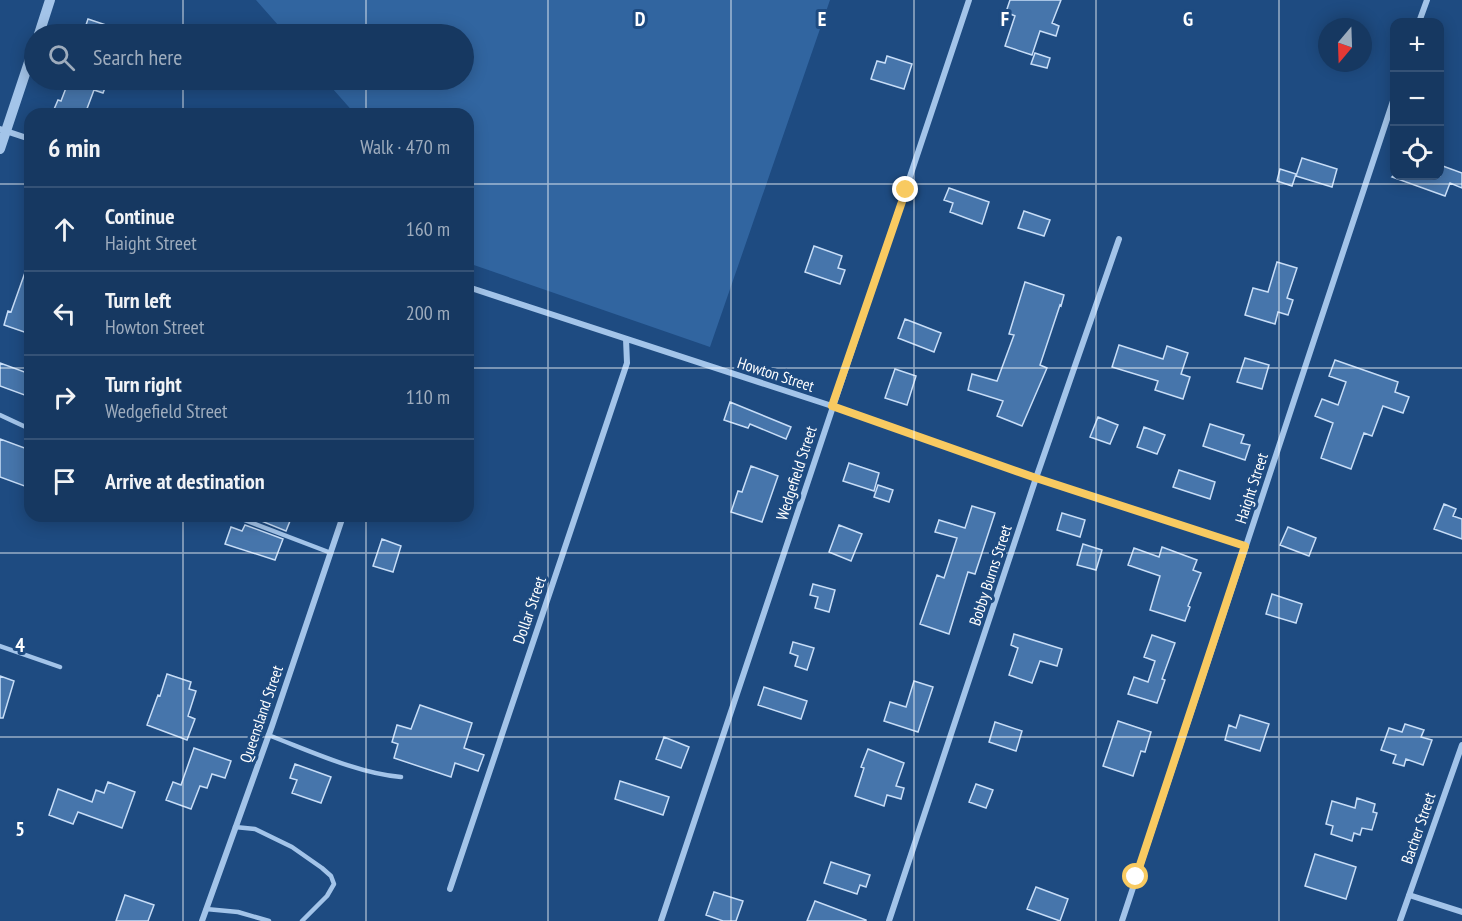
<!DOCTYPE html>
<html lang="en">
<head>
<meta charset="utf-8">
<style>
  body { margin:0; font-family:"PT Sans Narrow",sans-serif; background:#1f3f67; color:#f1f3f6 }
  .controls { position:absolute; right:18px; top:18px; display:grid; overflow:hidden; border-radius:12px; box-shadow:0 3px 15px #0003 }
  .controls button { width:54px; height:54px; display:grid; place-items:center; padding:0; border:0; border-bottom:2px solid #355276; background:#163861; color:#f1f3f6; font:30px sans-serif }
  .compass { position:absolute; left:1318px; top:18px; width:54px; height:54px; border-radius:50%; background:#163861; box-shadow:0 3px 15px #0003; rotate:199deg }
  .stop { position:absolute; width:18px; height:18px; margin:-14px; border:4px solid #f8ca61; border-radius:50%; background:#fff }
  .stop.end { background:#f8ca61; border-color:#fff; box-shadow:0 2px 6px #0008 }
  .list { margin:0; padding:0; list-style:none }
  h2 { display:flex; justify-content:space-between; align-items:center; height:78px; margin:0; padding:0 24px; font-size:26px }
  h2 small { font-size:20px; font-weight:400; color:#9eacbd }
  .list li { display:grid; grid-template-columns:39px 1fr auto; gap:18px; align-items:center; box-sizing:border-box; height:84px; padding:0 24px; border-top:2px solid #355276 }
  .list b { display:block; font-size:22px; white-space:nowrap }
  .list p { margin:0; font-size:20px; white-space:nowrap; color:#9eacbd }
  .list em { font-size:20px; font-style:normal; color:#9eacbd }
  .icon { flex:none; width:33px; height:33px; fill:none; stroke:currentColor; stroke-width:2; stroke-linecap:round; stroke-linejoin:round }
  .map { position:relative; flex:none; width:1462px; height:921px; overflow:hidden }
  .search { position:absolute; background:#163861; box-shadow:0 3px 15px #0003; left:24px; top:24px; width:450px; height:66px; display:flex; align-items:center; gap:15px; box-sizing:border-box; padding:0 21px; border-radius:33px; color:#9eacbd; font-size:22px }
  .panel { position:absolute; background:#163861; box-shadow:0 3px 15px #0003; left:24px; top:108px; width:450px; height:414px; border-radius:18px }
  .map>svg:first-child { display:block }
  .green { fill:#3165a0 }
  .building { fill:#4675ab; stroke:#c7ddf7; stroke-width:1.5 }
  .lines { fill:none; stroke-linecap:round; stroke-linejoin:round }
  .service { stroke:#a3c4e9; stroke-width:4.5 }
  .minor { stroke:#a3c4e9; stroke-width:6 }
  .tertiary { stroke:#a3c4e9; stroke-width:10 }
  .route { stroke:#f8ca61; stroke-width:8 }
  .grid { fill:none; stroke:#fff; stroke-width:1.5; stroke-opacity:0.55 }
  .labels { text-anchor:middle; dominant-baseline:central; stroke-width:6; stroke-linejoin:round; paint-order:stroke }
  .street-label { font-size:16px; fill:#fff; stroke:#1e4b81 }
  .grid-label { font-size:20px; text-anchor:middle; font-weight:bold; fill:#fff; stroke:#1e4b81; stroke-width:6; stroke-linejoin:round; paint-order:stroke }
</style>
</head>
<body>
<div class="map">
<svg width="1462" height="921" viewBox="0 0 1462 921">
  <rect width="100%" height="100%" fill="#1e4b81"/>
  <path class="green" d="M256,0H830L710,347L468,263V114H355L325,80H464V34H286Z"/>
  <path class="building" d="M1010,0H1061L1052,23L1059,26L1056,36L1040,31L1032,55L1005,46L1015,16L1006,12Z
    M88,19L127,32V34H83Z
    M1035,53L1050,58L1047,68L1031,64Z
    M887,56L912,64L904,89L871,79L877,61L885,63Z
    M69,80H108L103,93L94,90L85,114H52L58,100L61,101Z
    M1302,158L1337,169L1332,187L1296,176Z
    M1440,165L1462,173V188L1450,183L1445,196L1392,177L1393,176H1440Z
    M1280,169L1296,174L1292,186L1277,181Z
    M949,188L989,202L982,224L950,212L953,203L944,200Z
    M1024,211L1050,220L1044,236L1018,228Z
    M814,246L842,256L838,268L845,270L840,284L805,272Z
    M1277,262L1297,268L1287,298L1293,300L1288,315L1278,312L1275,324L1245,315L1253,288L1268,292Z
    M28,264H30V334L4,325L8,311L11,312Z
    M1025,282L1064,295L1061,306L1060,305L1040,365L1047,368L1022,426L997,416L1003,401L968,390L972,374L997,381L1014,335L1009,334Z
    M905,319L941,333L934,352L898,338Z
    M1119,345L1163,359L1167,346L1188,353L1181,374L1190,377L1183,399L1155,390L1158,381L1112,367Z
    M1245,358L1269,365L1262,389L1237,382Z
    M1335,360L1398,382L1395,392L1409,397L1403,413L1383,406L1372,436L1364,433L1351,469L1321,458L1333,423L1315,416L1322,399L1338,405L1346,382L1329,376Z
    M0,363L30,374V397L0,386Z
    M895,369L916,376L907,405L885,398Z
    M730,402L791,427L786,439L750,424L748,428L724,420Z
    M1098,417L1118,425L1110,444L1090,437Z
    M1210,424L1244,435L1241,443L1250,445L1245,460L1203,446Z
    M1144,427L1165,435L1157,454L1137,447Z
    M0,439L30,450V488L0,477Z
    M849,463L879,473L874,491L843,481Z
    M751,466L778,476L762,522L731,512L738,491L742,492Z
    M1179,470L1215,482L1210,499L1173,487Z
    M878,485L893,490L889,502L874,497Z
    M1444,504L1456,509L1453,516L1462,519V539L1434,529Z
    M972,506L995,513L975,574L968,572L949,634L920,624L937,575L944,578L957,538L935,532L939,520L965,528Z
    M1062,513L1085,520L1080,537L1057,530Z
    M249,516H292L286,531Z
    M245,525L283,539L275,560L225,544L231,527L242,531Z
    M839,525L862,534L851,561L829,552Z
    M1288,527L1316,538L1309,556L1280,545Z
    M382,539L401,546L393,572L373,566Z
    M1083,544L1102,550L1096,570L1077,565Z
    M1162,547L1197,560L1193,570L1201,573L1188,606L1190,607L1185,621L1150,610L1160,576L1128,565L1134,548L1159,557Z
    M813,584L835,590L829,612L815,608L818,597L810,595Z
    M1272,594L1302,604L1296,623L1266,614Z
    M1014,634L1062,649L1057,666L1040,661L1032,683L1009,675L1018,648L1011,645Z
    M1152,635L1175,643L1162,679L1165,680L1157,703L1128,694L1134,677L1148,682L1155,661L1144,657Z
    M793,642L814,648L807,670L795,666L798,656L790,653Z
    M167,674L191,682L189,689L196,691L188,716L195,719L187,740L147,725L158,695L160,696Z
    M0,676L14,681L3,718H0Z
    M914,681L933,687L918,732L884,721L890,702L906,707Z
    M764,687L807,701L801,719L758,705Z
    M420,705L472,723L464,748L484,755L478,771L455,763L451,777L394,758L398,744L392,742L397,725L411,729Z
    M1240,715L1269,724L1260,751L1225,740L1229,725L1236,728Z
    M1118,721L1151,732L1145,752L1141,751L1133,776L1103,766Z
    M995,722L1022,731L1016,751L989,742Z
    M1405,724L1424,730L1421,737L1432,740L1423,765L1406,759L1404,766L1393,763L1396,755L1381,750L1389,728L1402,732Z
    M664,737L689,747L681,768L656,759Z
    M194,748L231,761L225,778L212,774L207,788L200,786L191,809L166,800L173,782L181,785Z
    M868,749L904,763L896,786L904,788L901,799L887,795L884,806L855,796L864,768L861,767Z
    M295,764L331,777L321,803L292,793L297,780L290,778Z
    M620,781L669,797L663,815L615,799Z
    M108,782L135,792L122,828L78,812L73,824L49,815L58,789L92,802L96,790L104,793Z
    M976,784L993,790L986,808L969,802Z
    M1357,798L1375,804L1373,812L1377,813L1372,830L1362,828L1360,835L1354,833L1352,841L1331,834L1333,826L1326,824L1332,801L1355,808Z
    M1315,854L1356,867L1346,899L1305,886Z
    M831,862L870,875L866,887L860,885L857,894L824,883Z
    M1036,887L1068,899L1060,921L1027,909Z
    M714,892L743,901L736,921H723L706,915Z
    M125,895L154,905L148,921H116Z
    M815,901L866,920V921H807Z"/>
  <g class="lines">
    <path class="service" d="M0,415L30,429
      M234,516L331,553
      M0,646L60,667
      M268,735C308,750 359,774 401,777
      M235,827L255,829L292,847L322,868L331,876L334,884L327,896L302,921
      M206,909L238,912L269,921"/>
    <path class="minor" d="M1419,22L1427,0
      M0,129L30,139
      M468,287L832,406L1036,478L1246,546
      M450,889L627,363L626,339
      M1409,895L1462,912
      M202,921L272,726L343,516
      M661,921L969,0
      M889,921L1036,478L1119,239
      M1122,921L1394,98
      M1400,921L1462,745"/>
    <path class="tertiary" d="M39,34L50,0
      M0,149L34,47"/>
  </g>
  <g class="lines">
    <path class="route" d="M906,190L832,406L1036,478L1245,546L1136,877"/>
  </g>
  <path class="grid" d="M183,0V34M366,0V34M548,0V921M731,0V921M914,0V921M1096,0V921M1279,0V921M183,80V114M366,80V114M0,184H30M468,184H1462M0,368H30M468,368H1462M183,516V921M366,516V921M0,553H1462M0,737H1462"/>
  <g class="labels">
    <g class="street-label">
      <text transform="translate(776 374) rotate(18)">Howton Street</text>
      <text transform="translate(796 473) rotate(-72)">Wedgefield Street</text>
      <text transform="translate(1251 488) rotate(-72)">Haight Street</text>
      <text transform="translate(990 575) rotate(-72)">Bobby Burns Street</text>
      <text transform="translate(529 610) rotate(-71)">Dollar Street</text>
      <text transform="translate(261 714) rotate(-71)">Queensland Street</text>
      <text transform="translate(1418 828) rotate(-71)">Bacher Street</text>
    </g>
  </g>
  <g class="grid-label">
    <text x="640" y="26">D</text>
    <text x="822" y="26">E</text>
    <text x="1005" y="26">F</text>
    <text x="1188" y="26">G</text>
    <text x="20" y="652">4</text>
    <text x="20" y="836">5</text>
  </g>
</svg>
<div class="controls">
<button>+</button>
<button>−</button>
<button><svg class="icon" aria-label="locate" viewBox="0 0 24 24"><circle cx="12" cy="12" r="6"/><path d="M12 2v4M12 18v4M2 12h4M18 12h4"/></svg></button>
</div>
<svg class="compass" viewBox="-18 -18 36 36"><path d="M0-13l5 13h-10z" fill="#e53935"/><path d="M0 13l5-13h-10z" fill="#9eacbd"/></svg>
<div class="stop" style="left:1136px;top:877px"></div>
<div class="stop end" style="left:906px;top:190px"></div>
<div class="search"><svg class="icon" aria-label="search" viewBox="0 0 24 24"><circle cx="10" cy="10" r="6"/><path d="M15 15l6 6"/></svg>Search here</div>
<section class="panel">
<h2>6 min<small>Walk · 470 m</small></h2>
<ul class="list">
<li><svg class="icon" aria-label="ahead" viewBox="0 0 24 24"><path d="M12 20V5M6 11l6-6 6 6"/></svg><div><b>Continue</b><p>Haight Street</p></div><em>160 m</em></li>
<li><svg class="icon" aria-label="left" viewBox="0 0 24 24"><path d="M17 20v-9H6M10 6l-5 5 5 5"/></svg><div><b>Turn left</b><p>Howton Street</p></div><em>200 m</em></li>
<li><svg class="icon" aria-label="right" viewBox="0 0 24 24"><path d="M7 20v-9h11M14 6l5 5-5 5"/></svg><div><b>Turn right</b><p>Wedgefield Street</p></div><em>110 m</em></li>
<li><svg class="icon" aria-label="arrive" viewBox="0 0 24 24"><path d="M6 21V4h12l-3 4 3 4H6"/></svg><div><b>Arrive at destination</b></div></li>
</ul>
</section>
</div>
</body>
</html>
